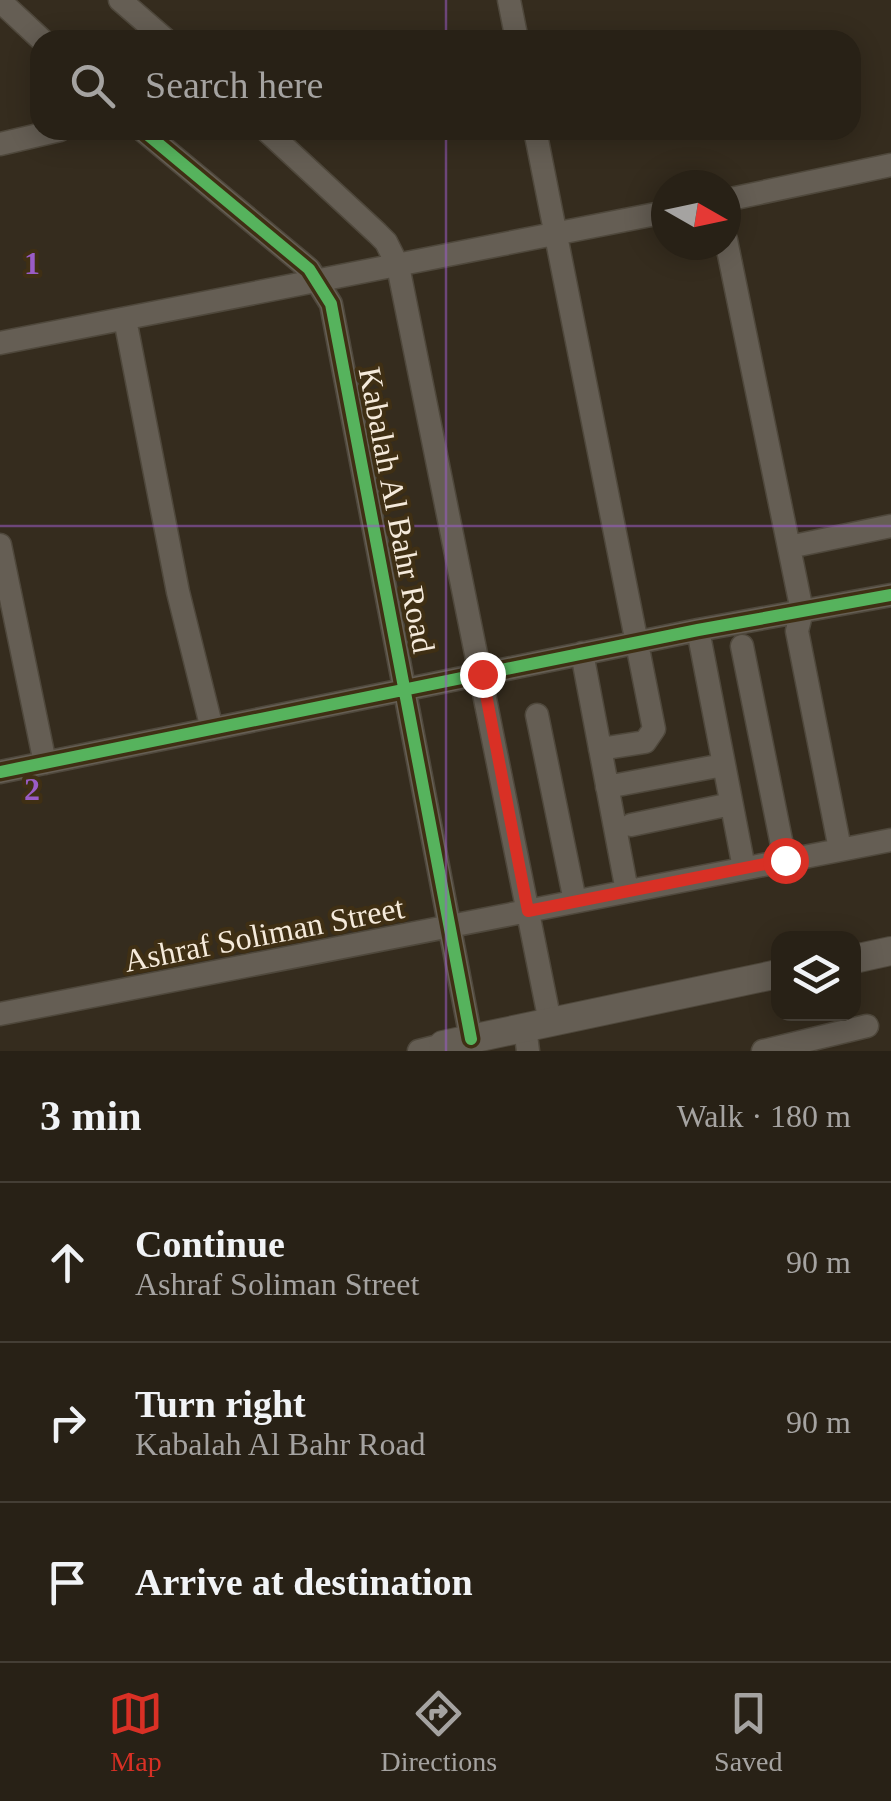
<!DOCTYPE html>
<html lang="en">
<head>
<meta charset="utf-8">
<style>
  body { margin:0; font-family:"Times New Roman",serif; background:#30291f; color:#f1f3f6 }
  .controls { position:absolute; right:30px; bottom:30px; display:grid; overflow:hidden; border-radius:20px; box-shadow:0 5px 25px #0003 }
  .controls button { width:90px; height:90px; display:grid; place-items:center; padding:0; border:0; border-bottom:2px solid #443e35; background:#282116; color:#f1f3f6; font:50px sans-serif }
  .compass { position:absolute; left:651px; top:170px; width:90px; height:90px; border-radius:50%; background:#282116; box-shadow:0 5px 25px #0003; rotate:99deg }
  .stop { position:absolute; width:30px; height:30px; margin:-22px; border:8px solid #d93025; border-radius:50%; background:#fff }
  .stop.end { background:#d93025; border-color:#fff; box-shadow:0 2px 10px #0008 }
  .list { margin:0; padding:0; list-style:none }
  h2 { display:flex; justify-content:space-between; align-items:center; height:130px; margin:0; padding:0 40px; font-size:42px }
  h2 small { font-size:32px; font-weight:400; color:#a5a3a1 }
  .list li { display:grid; grid-template-columns:65px 1fr auto; gap:30px; align-items:center; box-sizing:border-box; height:160px; padding:0 40px; border-top:2px solid #443e35 }
  .list b { display:block; font-size:38px; white-space:nowrap }
  .list p { margin:0; font-size:32px; white-space:nowrap; color:#a5a3a1 }
  .list em { font-size:32px; font-style:normal; color:#a5a3a1 }
  .icon { flex:none; width:55px; height:55px; fill:none; stroke:currentColor; stroke-width:2; stroke-linecap:round; stroke-linejoin:round }
  .map { position:relative; flex:none; width:891px; height:1051px; overflow:hidden }
  .search { position:absolute; background:#282116; box-shadow:0 5px 25px #0003; left:30px; right:30px; top:30px; height:110px; display:flex; align-items:center; gap:25px; box-sizing:border-box; padding:0 35px; border-radius:30px; color:#a5a3a1; font-size:38px }
  .sheet { height:610px; background:#282116 }
  nav { display:flex; justify-content:space-around; align-items:center; box-sizing:border-box; height:140px; border-top:2px solid #443e35; background:#282116; font-size:28px; color:#a5a3a1 }
  nav a { display:grid; justify-items:center; gap:5px }
  nav .on { color:#d93025 }
  .map>svg:first-child { display:block }
  .lines { fill:none; stroke-linecap:round; stroke-linejoin:round }
  .minor-casing { stroke:#4f483c; stroke-width:25 }
  .tertiary-casing { stroke:#4f483c; stroke-width:30 }
  .minor { stroke:#655e54; stroke-width:22 }
  .tertiary { stroke:#655e54; stroke-width:28 }
  .cycleway-casing { stroke:#3f2f14; stroke-width:19 }
  .cycleway { stroke:#56b35d; stroke-width:12 }
  .route { stroke:#d93025; stroke-width:12 }
  .grid { fill:none; stroke:#9a5cc6; stroke-width:2.5; stroke-opacity:0.55 }
  .labels { text-anchor:middle; dominant-baseline:central; stroke-width:8; stroke-linejoin:round; paint-order:stroke }
  .street-label { font-size:32px; fill:#f5eadb; stroke:#3f2f14 }
  .grid-label { font-size:32px; text-anchor:middle; font-weight:bold; fill:#9a5cc6; stroke:#3f2f14; stroke-width:8; stroke-linejoin:round; paint-order:stroke }
</style>
</head>
<body>
<div class="map">
<svg width="891" height="1051" viewBox="0 0 891 1051">
  <rect width="100%" height="100%" fill="#352c1e"/>
  <g class="lines">
    <defs>
      <path id="minor" d="M120,0L166,40
        M509,0L517,40
        M0,1L42,40
        M142,130L309,269L331,304L471,1039
        M266,130L377,233L386,242L398,266L550,1022
        M535,130L654,729L645,742L600,749
        M0,144L60,130
        M726,200L891,165
        M726,240L802,611L797,631L840,849
        M125,319L178,592L212,729
        M0,343L666,212
        M0,545L45,763
        M789,547L891,526
        M698,630L744,868
        M742,646L785,860
        M582,653L627,891
        M537,715L575,901
        M0,772L698,630L891,595
        M607,787L723,765
        M631,825L731,804
        M0,1014L891,840
        M525,1027L528,1051
        M419,1051L443,1045
        M763,1051L867,1026"/>
      <path id="tertiary" d="M854,959L891,951
        M444,1051L443,1045L471,1039L778,974"/>
    </defs>
    <use href="#minor" class="minor-casing"/>
    <use href="#tertiary" class="tertiary-casing"/>
    <use href="#minor" class="minor"/>
    <use href="#tertiary" class="tertiary"/>
    <defs>
      <path id="cycleway" d="M142,130L309,269L331,304L471,1039
        M0,772L698,630L891,595"/>
    </defs>
    <use href="#cycleway" class="cycleway-casing"/>
    <use href="#cycleway" class="cycleway"/>
  </g>
  <g class="lines">
    <path class="route" d="M482,674L528,911L785,860"/>
  </g>
  <path class="grid" d="M446,0V40M446,130V1051M0,526H891"/>
  <g class="labels">
    <g class="street-label">
      <text transform="translate(397 510) rotate(79)">Kabalah Al Bahr Road</text>
      <text transform="translate(264 934) rotate(-11)">Ashraf Soliman Street</text>
    </g>
  </g>
  <g class="grid-label">
    <text x="32" y="274">1</text>
    <text x="32" y="800">2</text>
  </g>
</svg>
<div class="controls">
<button><svg class="icon" aria-label="layers" viewBox="0 0 24 24"><path d="M12 4l9 5-9 5-9-5zM3 14l9 5 9-5"/></svg></button>
</div>
<svg class="compass" viewBox="-18 -18 36 36"><path d="M0-13l5 13h-10z" fill="#e53935"/><path d="M0 13l5-13h-10z" fill="#a5a3a1"/></svg>
<div class="stop" style="left:785px;top:860px"></div>
<div class="stop end" style="left:482px;top:674px"></div>
<div class="search"><svg class="icon" aria-label="search" viewBox="0 0 24 24"><circle cx="10" cy="10" r="6"/><path d="M15 15l6 6"/></svg>Search here</div>
</div>
<section class="sheet">
<h2>3 min<small>Walk · 180 m</small></h2>
<ul class="list">
<li><svg class="icon" aria-label="ahead" viewBox="0 0 24 24"><path d="M12 20V5M6 11l6-6 6 6"/></svg><div><b>Continue</b><p>Ashraf Soliman Street</p></div><em>90 m</em></li>
<li><svg class="icon" aria-label="right" viewBox="0 0 24 24"><path d="M7 20v-9h11M14 6l5 5-5 5"/></svg><div><b>Turn right</b><p>Kabalah Al Bahr Road</p></div><em>90 m</em></li>
<li><svg class="icon" aria-label="arrive" viewBox="0 0 24 24"><path d="M6 21V4h12l-3 4 3 4H6"/></svg><div><b>Arrive at destination</b></div></li>
</ul>
</section>
<nav>
<a class="on"><svg class="icon" aria-label="map" viewBox="0 0 24 24"><path d="M3 6l6-2 6 2 6-2v14l-6 2-6-2-6 2zM9 4v14M15 6v14"/></svg>Map</a>
<a><svg class="icon" aria-label="directions" viewBox="0 0 24 24"><path d="M12 3l9 9-9 9-9-9zM9 14v-3h6M13 9l2 2-2 2"/></svg>Directions</a>
<a><svg class="icon" aria-label="saved" viewBox="0 0 24 24"><path d="M7 4h10v16l-5-4-5 4z"/></svg>Saved</a>
</nav>
</body>
</html>
